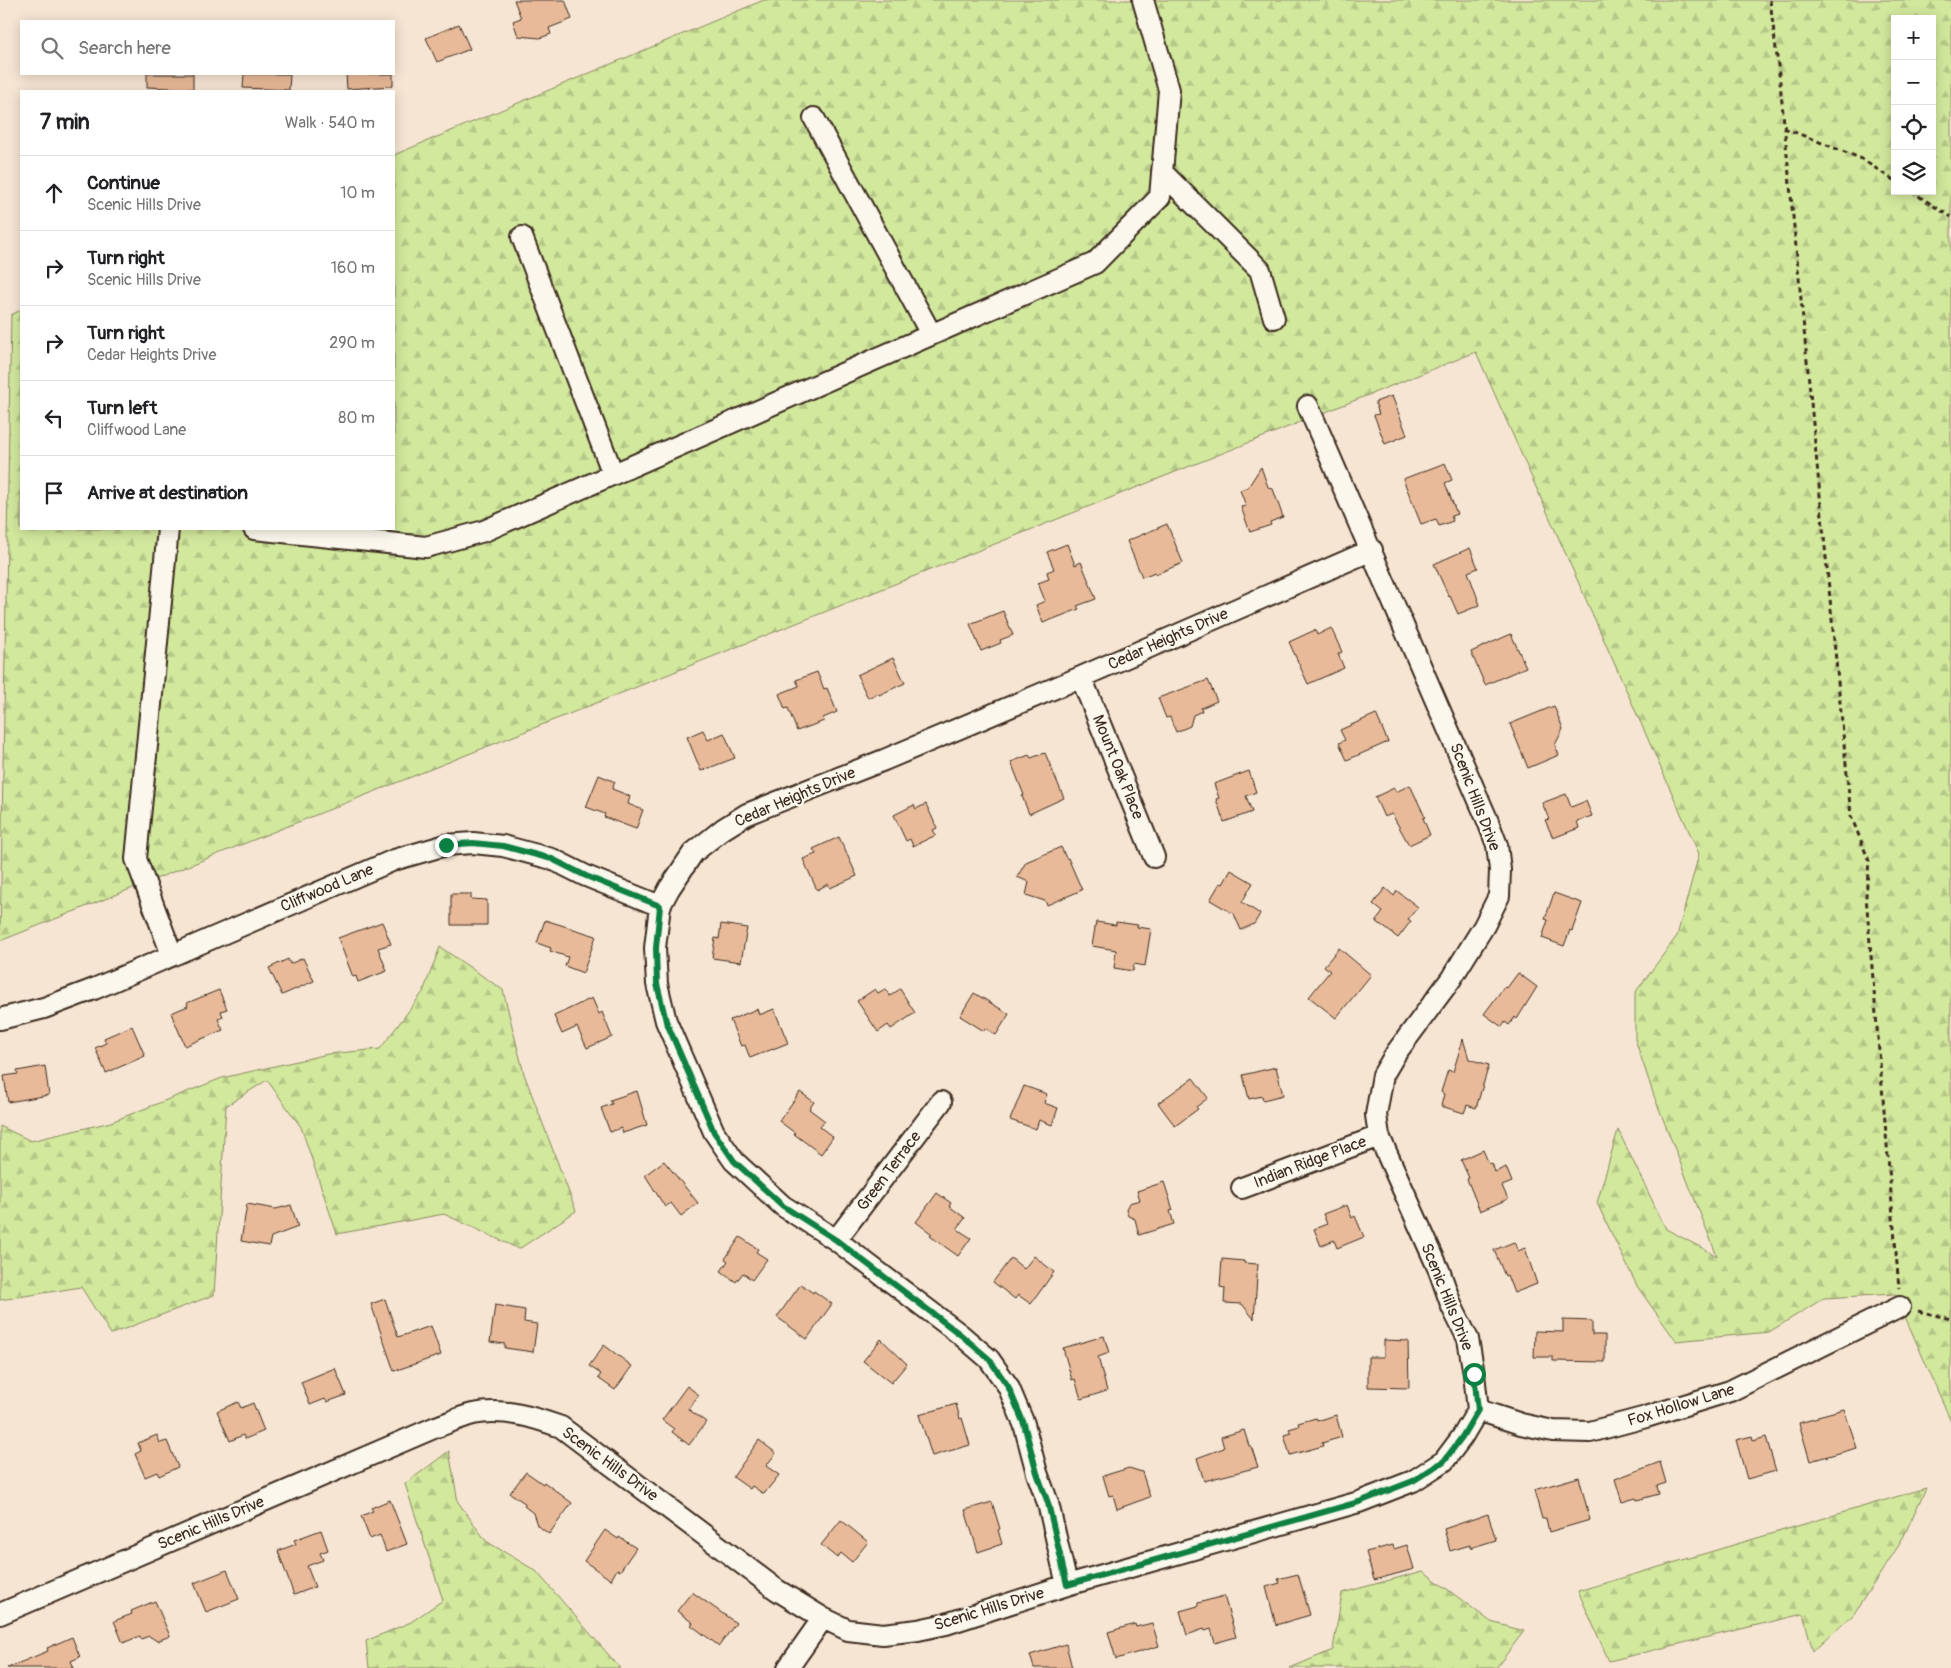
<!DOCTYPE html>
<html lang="en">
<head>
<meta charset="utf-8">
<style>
  body { margin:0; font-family:Pangolin,sans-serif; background:#f6f6f6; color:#202124 }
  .controls { position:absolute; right:15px; top:15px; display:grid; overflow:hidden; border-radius:0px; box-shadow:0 2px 12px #0003 }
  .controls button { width:45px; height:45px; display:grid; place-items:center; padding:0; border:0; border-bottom:1px solid #e0e0e0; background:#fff; color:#202124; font:25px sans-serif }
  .stop { position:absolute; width:15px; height:15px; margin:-11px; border:4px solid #0b8043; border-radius:50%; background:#fff }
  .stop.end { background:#0b8043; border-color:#fff; box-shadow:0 1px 5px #0008 }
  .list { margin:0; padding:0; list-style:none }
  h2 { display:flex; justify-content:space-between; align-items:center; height:65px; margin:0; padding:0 20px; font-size:21px }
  h2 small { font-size:16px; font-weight:400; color:#757577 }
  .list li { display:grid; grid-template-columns:32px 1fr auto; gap:15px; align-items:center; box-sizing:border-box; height:75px; padding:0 20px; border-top:1px solid #e0e0e0 }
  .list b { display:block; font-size:19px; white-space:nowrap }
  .list p { margin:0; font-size:16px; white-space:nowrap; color:#757577 }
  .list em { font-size:16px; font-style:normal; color:#757577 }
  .icon { flex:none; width:28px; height:28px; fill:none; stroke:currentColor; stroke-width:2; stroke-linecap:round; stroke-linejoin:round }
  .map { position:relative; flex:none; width:1951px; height:1668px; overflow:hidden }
  .search { position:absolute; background:#fff; box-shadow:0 2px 12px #0003; left:20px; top:20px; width:375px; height:55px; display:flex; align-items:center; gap:12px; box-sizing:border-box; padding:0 18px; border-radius:0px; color:#757577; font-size:19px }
  .panel { position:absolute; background:#fff; box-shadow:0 2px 12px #0003; left:20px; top:90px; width:375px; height:440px; border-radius:0px }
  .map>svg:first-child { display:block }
  .forest { fill:url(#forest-firs); stroke:#86895e; fill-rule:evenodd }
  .building { fill:#e9ba99; stroke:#3b2a1e }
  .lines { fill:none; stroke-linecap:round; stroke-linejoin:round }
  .street-casing { stroke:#3b2a1e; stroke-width:24 }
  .path { stroke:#3b2a1e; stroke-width:3; stroke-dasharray:5 4; stroke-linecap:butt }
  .street { stroke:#fbf7ec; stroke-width:20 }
  .route { stroke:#0b8043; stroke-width:6 }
  .labels { text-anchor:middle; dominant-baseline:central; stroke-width:5; stroke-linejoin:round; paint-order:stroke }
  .street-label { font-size:16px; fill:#3b2a1e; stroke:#fbf7ec }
</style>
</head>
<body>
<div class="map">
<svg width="1951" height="1668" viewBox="0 0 1951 1668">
  <defs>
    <pattern id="forest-firs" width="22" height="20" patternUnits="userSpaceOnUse" patternTransform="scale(1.25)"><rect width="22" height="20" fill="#d2e89d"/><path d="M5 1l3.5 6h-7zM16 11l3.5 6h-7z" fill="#b5c787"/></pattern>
  </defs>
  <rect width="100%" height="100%" fill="#f6e5d3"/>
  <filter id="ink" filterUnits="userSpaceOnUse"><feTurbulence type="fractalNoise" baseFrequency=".02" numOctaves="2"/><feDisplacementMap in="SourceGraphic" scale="10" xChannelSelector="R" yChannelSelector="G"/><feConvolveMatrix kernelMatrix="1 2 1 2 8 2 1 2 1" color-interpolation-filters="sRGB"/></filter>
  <g filter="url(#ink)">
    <path class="forest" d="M764,0H1951V1421L1895,1294L1824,1298L1769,1332L1676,1341L1637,1286L1597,1203L1618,1130L1666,1229L1717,1256L1654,1096L1635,1039V993L1677,936L1699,854L1476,352L0,941L11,315L21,310V529H394V155ZM1895,19H1932V191H1895Z
      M440,947L503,990L524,1074L576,1211L519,1249L444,1214L337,1234L301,1127L267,1080L226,1106L214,1295L111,1334L81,1287L0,1300V1126L31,1141L111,1122L222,1078L328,1054L380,1049L423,992Z
      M449,1451L458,1502L486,1541L536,1571L620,1668H369L366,1641L411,1622L443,1600L405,1484Z
      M1926,1488L1901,1542L1853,1615L1813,1651L1803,1614L1609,1661L1578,1591Z
      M1423,1571L1491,1622L1524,1631L1496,1668H1290L1333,1650L1342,1593Z"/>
    <path class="building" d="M514,0H565L572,19L549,28L551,34L540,38L518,36L513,21L521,18Z
      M459,24L470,49L437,62L426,38Z
      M147,74H193V89L147,87Z
      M244,74H290L289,90L243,88Z
      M346,74H393V86L347,89Z
      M1392,396L1407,435L1385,444L1374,415L1379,414L1375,402Z
      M1445,463L1452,480L1445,483L1457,514L1451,516L1453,521L1439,526L1436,519L1421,524L1403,479Z
      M1261,467L1268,487L1273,489L1283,517L1270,522L1271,525L1250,532L1241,507L1246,506L1240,490L1248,487Z
      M1167,524L1183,563L1156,574L1155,572L1142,577L1127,541Z
      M1067,544L1075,565L1081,562L1096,599L1077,606L1079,609L1043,623L1036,605L1045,601L1038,583L1049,579L1047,572L1054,569L1047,552Z
      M1470,548L1478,568L1468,572L1480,605L1458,614L1450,596L1449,597L1434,564Z
      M1003,611L1013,635L1000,640L1001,643L981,651L970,624Z
      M1331,628L1342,652L1338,654L1344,668L1308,684L1289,642L1315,630L1317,635Z
      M1511,634L1526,667L1485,685L1471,652Z
      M893,658L905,683L879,695L878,693L868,698L857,675Z
      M817,672L824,689L827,688L837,712L823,718L824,721L797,731L788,708L785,709L779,694L799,686L796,680Z
      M1208,680L1217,701L1201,708L1202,711L1193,715L1190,726L1176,732L1170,717L1166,718L1158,698Z
      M1554,706L1563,729L1555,745L1559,755L1528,768L1510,724Z
      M1376,714L1388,742L1347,760L1339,743L1345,740L1340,730Z
      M703,730L708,740L724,733L735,758L701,771L687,737Z
      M1045,753L1064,798L1029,814L1022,796L1024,795L1011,762L1029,755L1031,758Z
      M1249,771L1256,792L1246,796L1252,812L1224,822L1216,799L1219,798L1214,784Z
      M599,775L615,782L612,789L630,796L628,804L643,810L636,829L604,817L605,814L586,807Z
      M1410,785L1425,817L1423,818L1430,835L1409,845L1392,814L1384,817L1375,797L1394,788L1396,792Z
      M1566,794L1571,807L1586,801L1592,816L1577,821L1579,828L1553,838L1545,820L1549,819L1542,803Z
      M926,804L937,828L933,830L936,835L913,846L910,839L906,841L894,815L914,805L916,809Z
      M839,837L857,876L830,888L828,884L817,890L803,859L816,854L813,849Z
      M1061,847L1066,858H1068L1082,890L1047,905L1045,901L1026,895L1029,882L1017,877L1026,862Z
      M1231,870L1253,883L1242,902L1260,914L1254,924L1241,930L1234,914L1210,900L1220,883L1223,884Z
      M1385,888L1394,896L1397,891L1418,907L1408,919L1411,921L1398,938L1376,921L1383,912L1373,904Z
      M1554,893L1582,903L1572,931L1570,930L1564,946L1542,938L1548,920L1545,919Z
      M451,894H471V899L487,900V925H451Z
      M545,920L596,936L583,973L565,966L568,957L550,951L551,948L537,943Z
      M382,922L391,944L378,948L387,971L358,982L356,976L353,977L338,938Z
      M1096,922L1116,925V922L1138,925L1137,927L1151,929L1145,966L1134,964L1133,971L1114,968L1116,950L1092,946Z
      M721,924L747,928L741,962L712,958L715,938L719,939Z
      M1339,948L1371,975L1336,1018L1309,997L1330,971L1324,966Z
      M303,958L314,981L282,995L269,968L288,959L290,964Z
      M1518,973L1537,987L1517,1019L1515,1017L1509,1025L1505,1022L1502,1027L1484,1014L1504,987L1507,988Z
      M875,989L878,993L885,989L890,996L900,989L915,1013L891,1029L888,1025L878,1032L857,1001Z
      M219,990L227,1009L221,1011L223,1017L218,1019L223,1030L185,1046L171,1013L188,1006L187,1003Z
      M974,993L1009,1014L996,1035L985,1028L984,1031L960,1016Z
      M592,998L599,1014L602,1012L612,1037L587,1048L577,1027L562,1034L554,1016Z
      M757,1009L759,1015L774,1009L788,1043L750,1058L745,1045L741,1046L730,1020Z
      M132,1026L145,1056L106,1073L95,1048L106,1043L104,1038Z
      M1463,1039L1469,1059L1489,1065L1476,1108L1467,1105L1464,1113L1441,1106L1444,1094L1441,1092L1448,1070L1453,1072Z
      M45,1066L49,1095L8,1102L4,1076L18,1074L17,1071Z
      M1276,1067L1283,1095L1263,1100L1262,1096L1249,1099L1243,1075Z
      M1193,1078L1208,1098L1196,1107L1198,1109L1175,1126L1158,1103Z
      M1024,1086L1047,1094L1044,1103L1058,1108L1052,1125L1039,1120L1036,1129L1010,1120Z
      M637,1091L647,1125L623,1133L621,1128L610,1132L601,1108L612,1104L610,1100Z
      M800,1092L814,1102L809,1109L825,1121L820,1127L833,1137L821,1154L794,1134L795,1133L779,1121Z
      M1483,1150L1489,1164L1492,1163L1495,1172L1506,1167L1512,1182L1502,1186L1508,1199L1480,1211L1467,1179L1469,1178L1461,1160Z
      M664,1161L698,1203L681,1216L671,1203L665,1207L645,1175Z
      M1164,1182L1173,1210L1170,1211L1174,1224L1139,1235L1135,1219L1128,1216L1126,1209L1129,1203L1140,1200L1137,1191Z
      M937,1193L951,1203L949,1206L965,1218L957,1229L971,1238L958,1256L930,1236L932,1234L916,1222Z
      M247,1204L276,1209L291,1205L298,1227L271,1237L269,1246L241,1241Z
      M1347,1205L1352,1218L1355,1216L1364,1237L1337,1248L1334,1240L1321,1246L1314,1229L1327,1224L1323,1214Z
      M740,1237L758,1249L756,1252L767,1259L752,1280L743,1273L736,1282L721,1271L728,1261L725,1259Z
      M1514,1242L1518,1251L1525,1248L1537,1284L1514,1293L1507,1275L1505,1276L1494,1250Z
      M1034,1256L1054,1272L1031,1304L1018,1295L1015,1299L993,1282L1011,1258L1024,1269Z
      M1222,1259L1244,1261V1263L1258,1264L1254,1319L1242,1304L1224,1303L1225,1288L1220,1287Z
      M801,1284L813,1293L814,1291L832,1304L807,1339L777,1317Z
      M385,1299L398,1337L431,1326L441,1355L394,1371L371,1304Z
      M495,1305L525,1310L524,1322L537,1324L533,1352L505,1348V1344L490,1342Z
      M1563,1320L1592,1321V1335H1605V1362L1553,1361V1357H1534L1535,1331L1563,1332Z
      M1104,1336L1109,1353L1098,1357L1107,1391L1081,1399L1075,1379L1072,1380L1063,1348Z
      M881,1339L907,1364L891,1383L863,1361Z
      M1384,1340L1408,1341L1409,1388L1368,1387V1357H1384Z
      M604,1345L632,1366L615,1390L598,1378L601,1374L589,1366Z
      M335,1368L346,1395L327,1402L325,1399L310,1405L301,1382Z
      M687,1386L699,1395L688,1409L706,1422L689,1445L672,1432L674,1429L662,1420Z
      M238,1402L241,1408L253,1403L264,1431L245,1439L243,1435L230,1441L217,1411Z
      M956,1404L960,1419L962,1418L970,1445L932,1456L919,1415Z
      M1844,1409L1857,1448L1810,1461L1799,1423L1818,1418V1416Z
      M1336,1415L1342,1437L1322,1443L1323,1446L1290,1455L1284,1435L1291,1433L1289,1429L1299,1426L1298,1423L1316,1418L1317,1421Z
      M1244,1430L1249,1446H1251L1258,1467L1204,1481L1197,1458L1224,1448L1221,1437Z
      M157,1435L160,1443L167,1441L178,1467L159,1476L157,1472L145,1477L135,1454L141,1451L138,1443Z
      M1752,1436L1753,1441L1766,1437L1776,1471L1747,1479L1736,1440Z
      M759,1440L776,1453L766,1466L779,1475L764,1494L752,1486L750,1489L733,1477Z
      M1660,1462L1666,1483L1657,1486L1659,1494L1637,1500L1636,1498L1622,1502L1615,1479Z
      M1129,1468L1142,1472L1150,1497L1117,1509L1113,1495L1109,1496L1103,1476Z
      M526,1472L543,1484L544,1482L572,1503L549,1534L537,1525L533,1513L524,1506L526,1504L510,1493Z
      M1579,1477L1590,1520L1549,1532L1546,1518L1542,1519L1534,1490Z
      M390,1500L407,1544L386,1552L380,1535L370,1539L361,1516L373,1511L371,1508Z
      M992,1502L1000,1529L998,1530L1002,1544L978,1552L965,1510Z
      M1488,1514L1496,1540L1470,1548V1545L1450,1551L1444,1529Z
      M841,1520L868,1542L852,1562L841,1553L837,1558L821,1545Z
      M321,1530L328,1550L320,1553L323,1560L307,1566L315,1587L294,1595L278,1551L296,1544L294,1540Z
      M605,1530L618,1539L619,1537L636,1548L620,1571L617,1569L611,1580L584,1561Z
      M1393,1545L1394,1549L1407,1545L1414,1569L1374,1580L1366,1552Z
      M227,1570L239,1599L206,1612L194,1583Z
      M1298,1574L1310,1615L1276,1625L1266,1587L1280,1583L1278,1579Z
      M692,1592L736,1623L719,1646L691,1625L693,1623L677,1611Z
      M1224,1596L1236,1637L1215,1643L1211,1629L1205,1631L1204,1629L1187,1635L1180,1611L1198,1606V1603Z
      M155,1601L170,1636L157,1641L149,1636L141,1639L140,1636L123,1643L114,1621L132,1614L131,1611Z
      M1152,1623L1159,1646L1116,1659L1108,1632L1135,1624L1136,1627Z
      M72,1637L80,1657L71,1661L74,1668H7L48,1651L47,1648Z
      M1066,1644L1072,1668H1034L1030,1655Z"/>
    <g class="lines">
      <defs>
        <path id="street" d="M814,118L931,334
          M1162,172L1260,270L1274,318
          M522,237L613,474
          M168,529L136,859L172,955
          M254,529L426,547L484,531L1095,263L1160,197L1169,90L1143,0
          M1081,677L1154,857
          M0,1019L44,1008L94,989L394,860L446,845L473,843L503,846L552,859L586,876L660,906
          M1242,1188L1379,1136
          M836,1240L941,1102
          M1478,1410L1521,1424L1553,1431L1590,1432L1646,1417L1730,1391L1900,1307
          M1067,1585L1048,1503L1037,1473L1024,1424L1008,1386L989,1359L961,1335L836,1240L783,1206L734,1161L714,1132L666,1021L657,984L655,948L660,906L669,889L693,853L723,829L747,814L884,760L1081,677L1372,550
          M0,1614L436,1427C448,1423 461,1417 473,1414C504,1408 533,1417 561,1427L777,1590L823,1618L848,1630L883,1634L918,1630L946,1624L1067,1585L1359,1502L1413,1481L1444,1461L1462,1437L1478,1410L1474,1374L1468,1339L1452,1307L1439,1270L1379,1136L1376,1115L1383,1075L1396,1053L1451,979L1484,926L1499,896L1500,870L1497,845L1487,819L1308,406
          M788,1668L823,1618"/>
      </defs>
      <use href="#street" class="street-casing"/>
      <path class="path" d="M1770,0L1780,82L1851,816L1869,861L1866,896L1899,1288
        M1784,128L1860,158L1895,181
        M1911,191L1951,217
        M1918,1311L1951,1319"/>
      <use href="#street" class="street"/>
    </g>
  </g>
  <g class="lines" filter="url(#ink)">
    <path class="route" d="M446,845L473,843L503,846L552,859L586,876L660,906L656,948L657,984L666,1021L714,1132L734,1161L783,1206L836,1240L961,1335L989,1359L1008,1386L1024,1424L1037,1473L1048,1503L1067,1585L1359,1502L1413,1481L1444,1461L1462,1437L1478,1410L1474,1374"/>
  </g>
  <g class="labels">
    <g class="street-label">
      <text transform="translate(1168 639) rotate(-24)">Cedar Heights Drive</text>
      <text transform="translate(1118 767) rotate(68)">Mount Oak Place</text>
      <text transform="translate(795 797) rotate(-23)">Cedar Heights Drive</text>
      <text transform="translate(1475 797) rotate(69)">Scenic Hills Drive</text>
      <text transform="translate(327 888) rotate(-23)">Cliffwood Lane</text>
      <text transform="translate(1310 1162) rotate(-21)">Indian Ridge Place</text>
      <text transform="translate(889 1171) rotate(-53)">Green Terrace</text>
      <text transform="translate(1447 1297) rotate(68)">Scenic Hills Drive</text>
      <text transform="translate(1681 1405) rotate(-17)">Fox Hollow Lane</text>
      <text transform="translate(610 1464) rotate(36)">Scenic Hills Drive</text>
      <text transform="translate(211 1523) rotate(-23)">Scenic Hills Drive</text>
      <text transform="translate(989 1609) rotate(-17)">Scenic Hills Drive</text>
    </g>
  </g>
</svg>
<div class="controls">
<button>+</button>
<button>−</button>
<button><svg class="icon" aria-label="locate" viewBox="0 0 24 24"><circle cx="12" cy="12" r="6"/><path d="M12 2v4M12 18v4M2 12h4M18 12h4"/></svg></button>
<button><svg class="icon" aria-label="layers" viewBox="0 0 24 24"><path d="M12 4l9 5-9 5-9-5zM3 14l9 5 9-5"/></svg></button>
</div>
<div class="stop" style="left:1474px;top:1374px"></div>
<div class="stop end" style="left:446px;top:845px"></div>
<div class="search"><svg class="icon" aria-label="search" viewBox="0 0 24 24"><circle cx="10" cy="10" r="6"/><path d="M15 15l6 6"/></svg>Search here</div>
<section class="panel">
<h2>7 min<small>Walk · 540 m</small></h2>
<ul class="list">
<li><svg class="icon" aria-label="ahead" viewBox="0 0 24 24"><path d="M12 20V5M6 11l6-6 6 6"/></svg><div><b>Continue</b><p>Scenic Hills Drive</p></div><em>10 m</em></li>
<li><svg class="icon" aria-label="right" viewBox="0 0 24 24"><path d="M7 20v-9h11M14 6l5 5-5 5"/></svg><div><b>Turn right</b><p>Scenic Hills Drive</p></div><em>160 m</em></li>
<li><svg class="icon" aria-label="right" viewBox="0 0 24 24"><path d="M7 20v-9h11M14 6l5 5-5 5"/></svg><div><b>Turn right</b><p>Cedar Heights Drive</p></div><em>290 m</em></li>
<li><svg class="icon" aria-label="left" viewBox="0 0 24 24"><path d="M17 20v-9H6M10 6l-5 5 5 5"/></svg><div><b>Turn left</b><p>Cliffwood Lane</p></div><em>80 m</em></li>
<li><svg class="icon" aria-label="arrive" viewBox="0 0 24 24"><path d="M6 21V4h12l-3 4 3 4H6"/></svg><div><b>Arrive at destination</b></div></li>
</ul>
</section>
</div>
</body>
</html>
